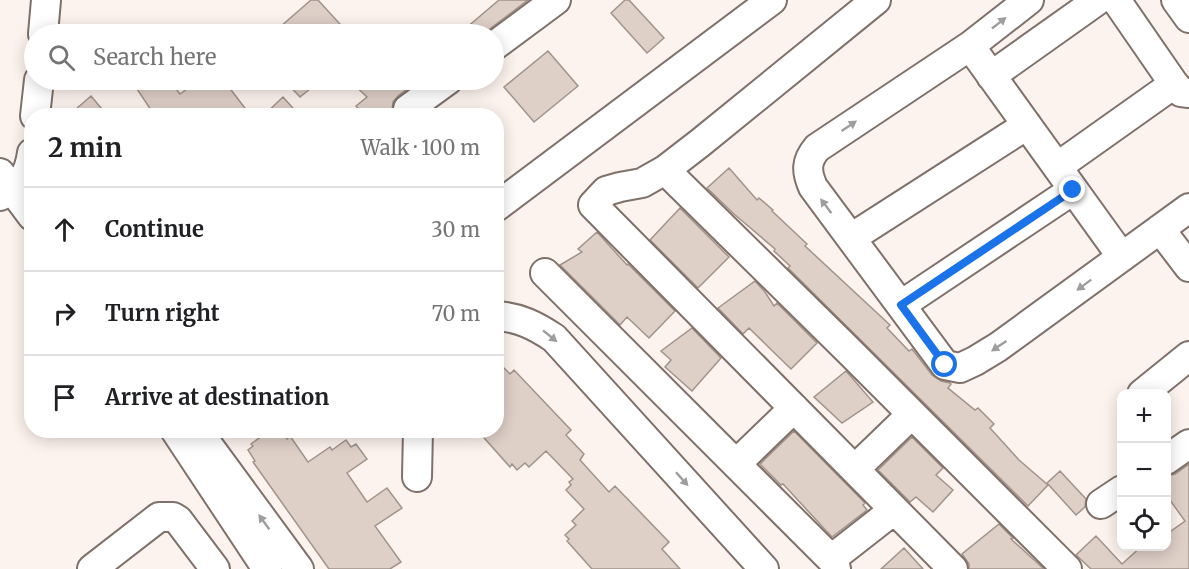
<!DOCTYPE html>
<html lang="en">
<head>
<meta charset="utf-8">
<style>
  body { margin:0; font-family:Merriweather,serif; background:#f6f6f6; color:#202124 }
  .controls { position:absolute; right:18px; bottom:18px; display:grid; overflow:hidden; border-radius:12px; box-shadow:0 3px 15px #0003 }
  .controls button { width:54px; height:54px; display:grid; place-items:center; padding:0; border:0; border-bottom:2px solid #e0e0e0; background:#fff; color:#202124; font:30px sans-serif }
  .stop { position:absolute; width:18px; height:18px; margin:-14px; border:4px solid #1a73e8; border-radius:50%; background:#fff }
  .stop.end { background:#1a73e8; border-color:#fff; box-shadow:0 2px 6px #0008 }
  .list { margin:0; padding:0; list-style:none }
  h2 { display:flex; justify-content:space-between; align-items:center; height:78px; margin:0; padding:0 24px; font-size:26px }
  h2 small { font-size:20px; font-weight:400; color:#757577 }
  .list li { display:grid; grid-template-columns:39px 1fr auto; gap:18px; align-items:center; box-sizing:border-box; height:84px; padding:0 24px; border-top:2px solid #e0e0e0 }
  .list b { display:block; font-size:22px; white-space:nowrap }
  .list em { font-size:20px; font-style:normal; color:#757577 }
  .icon { flex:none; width:33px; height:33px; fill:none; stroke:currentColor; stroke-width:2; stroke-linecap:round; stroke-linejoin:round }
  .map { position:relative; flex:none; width:1189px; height:569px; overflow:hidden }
  .search { position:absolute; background:#fff; box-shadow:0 3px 15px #0003; left:24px; top:24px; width:480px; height:66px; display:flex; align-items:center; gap:15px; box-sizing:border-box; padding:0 21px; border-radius:33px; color:#757577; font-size:22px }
  .panel { position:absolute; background:#fff; box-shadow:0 3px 15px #0003; left:24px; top:108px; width:480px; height:330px; border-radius:24px }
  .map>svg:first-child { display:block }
  .building { fill:#decfc7; stroke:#a1938b; stroke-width:1.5 }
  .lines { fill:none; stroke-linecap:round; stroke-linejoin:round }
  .minor-casing { stroke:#7f716a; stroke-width:32 }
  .minor { stroke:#fff; stroke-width:28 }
  .oneway { fill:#9f9d9d }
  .route { stroke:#1a73e8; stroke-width:8 }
</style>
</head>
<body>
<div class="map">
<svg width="1189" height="569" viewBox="0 0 1189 569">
  <rect width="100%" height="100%" fill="#fdf3ee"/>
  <path class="building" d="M311,0H318L349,34H272Z
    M499,0H528L483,34H459Z
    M625,0H629L664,38L647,53L611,13Z
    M548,51L578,86L534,122L504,87Z
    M131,80H169L180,94L199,80H220L226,88L228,86L251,116H155Z
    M284,80H321L300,97Z
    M349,80H419L398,96L393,102L392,110L393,116H364L356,106L367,97Z
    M91,96L101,108L92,116H68Z
    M283,97L300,116H263Z
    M729,168L757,200L759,198L773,210L772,211L807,244L805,246L890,325L887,328L909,351L912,349L932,375L941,381L950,383L951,384L948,388L975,410L978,408L994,424L990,428L1019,460L1048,485L1028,506L788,268L790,266L774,251L775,249L734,214L707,188Z
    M680,208L729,257L698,288L650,240Z
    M597,232L627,265L628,264L675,311L649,338L627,317L620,325L560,265L582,252L578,249Z
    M755,281L765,292L774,306L777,303L817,343L791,369L749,328L743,334L718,308Z
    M692,328L721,358L692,391L665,367L671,360L661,351Z
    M496,360L510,374L514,370L571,430L566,435L584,454L580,460L609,492L615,486L669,542L662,549L680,569H592L567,541L569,539L565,535L576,525L572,521L584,509L566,490L571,485L569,482L573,479L546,451L529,467L525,463L517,470L512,464L510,467L477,430H496Z
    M846,371L873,402L842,423L814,397Z
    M270,430H281L287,439L290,436L308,462L330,447L332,450L346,440L351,447L356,444L367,459L347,473L367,502L387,488L402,508L375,526L401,562L390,569H329L253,462L255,461L248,450L253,446L251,444Z
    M794,431L865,503L863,505L867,510L832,537L783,484L781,485L760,464Z
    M912,437L943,468L936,475L953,490L933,512L916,497L910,502L878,470Z
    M1189,464V569H1091L1076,555L1096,536L1122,564L1142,546H1167V534L1185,521L1167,496V476L1175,474Z
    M1060,471L1086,499L1085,507L1076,515L1047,483Z
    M999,524L1013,538L1011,539L1044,569H969V564L962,554Z
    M904,548L923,569H881Z"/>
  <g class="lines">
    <defs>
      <path id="minor" d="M876,0L700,143L665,170L642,183L620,187L606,191L593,205L953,569
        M1029,0L970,46L817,148C806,161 806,171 813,187L945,365L960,368L975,361L998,347L1189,208
        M1116,0L1174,84L1181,92L1189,93
        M1176,0L1189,18
        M43,34L46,0
        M494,46L556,0
        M970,46L1122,257
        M991,76L1098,0
        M35,116L39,80
        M413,116L408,109L448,80
        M1057,167L1174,84
        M665,170L847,349L1067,569
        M0,173L32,216
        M0,196C20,188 29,175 32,153
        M496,207L772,0
        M1160,229L1189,267
        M851,238L1027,125
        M545,273L834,562
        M901,305L1073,190
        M496,316C519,317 536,326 554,338L764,569
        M1142,394L1189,356
        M175,430L267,569
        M197,430L299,569
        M1166,460L1189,444
        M736,464L794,408
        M855,469L912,414
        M417,477L418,430
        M1101,504L1122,490
        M92,569L159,517H173L178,520L215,569
        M836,569L834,562L839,553L894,510"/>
    </defs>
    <use href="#minor" class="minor-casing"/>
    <use href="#minor" class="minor"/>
  </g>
  <defs><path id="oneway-solid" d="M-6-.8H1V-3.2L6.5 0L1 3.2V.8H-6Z" transform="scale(1.5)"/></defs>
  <g class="oneway">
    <use href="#oneway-solid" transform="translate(999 23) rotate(-38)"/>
    <use href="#oneway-solid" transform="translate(849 126) rotate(-34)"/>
    <use href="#oneway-solid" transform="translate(826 206) rotate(-127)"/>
    <use href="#oneway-solid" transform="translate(1084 285) rotate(143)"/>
    <use href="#oneway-solid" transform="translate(550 336) rotate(39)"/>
    <use href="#oneway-solid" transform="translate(999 346) rotate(146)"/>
    <use href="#oneway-solid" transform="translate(682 479) rotate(48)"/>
    <use href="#oneway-solid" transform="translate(264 522) rotate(-126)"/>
  </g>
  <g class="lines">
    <path class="route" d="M945,365L901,305L1073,190"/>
  </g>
</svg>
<div class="controls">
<button>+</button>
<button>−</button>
<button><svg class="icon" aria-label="locate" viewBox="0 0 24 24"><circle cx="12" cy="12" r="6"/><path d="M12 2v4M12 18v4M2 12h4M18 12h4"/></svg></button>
</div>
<div class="stop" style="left:945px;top:365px"></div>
<div class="stop end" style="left:1073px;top:190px"></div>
<div class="search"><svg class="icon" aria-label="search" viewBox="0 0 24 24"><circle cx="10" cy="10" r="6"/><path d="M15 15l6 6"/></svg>Search here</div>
<section class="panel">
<h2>2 min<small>Walk · 100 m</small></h2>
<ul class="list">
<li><svg class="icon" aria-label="ahead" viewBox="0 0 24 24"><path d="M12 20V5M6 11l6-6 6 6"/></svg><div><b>Continue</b></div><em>30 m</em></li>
<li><svg class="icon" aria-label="right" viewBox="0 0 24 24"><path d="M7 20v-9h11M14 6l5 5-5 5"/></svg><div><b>Turn right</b></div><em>70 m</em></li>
<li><svg class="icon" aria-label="arrive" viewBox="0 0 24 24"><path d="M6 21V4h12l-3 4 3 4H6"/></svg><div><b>Arrive at destination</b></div></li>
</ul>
</section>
</div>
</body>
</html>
